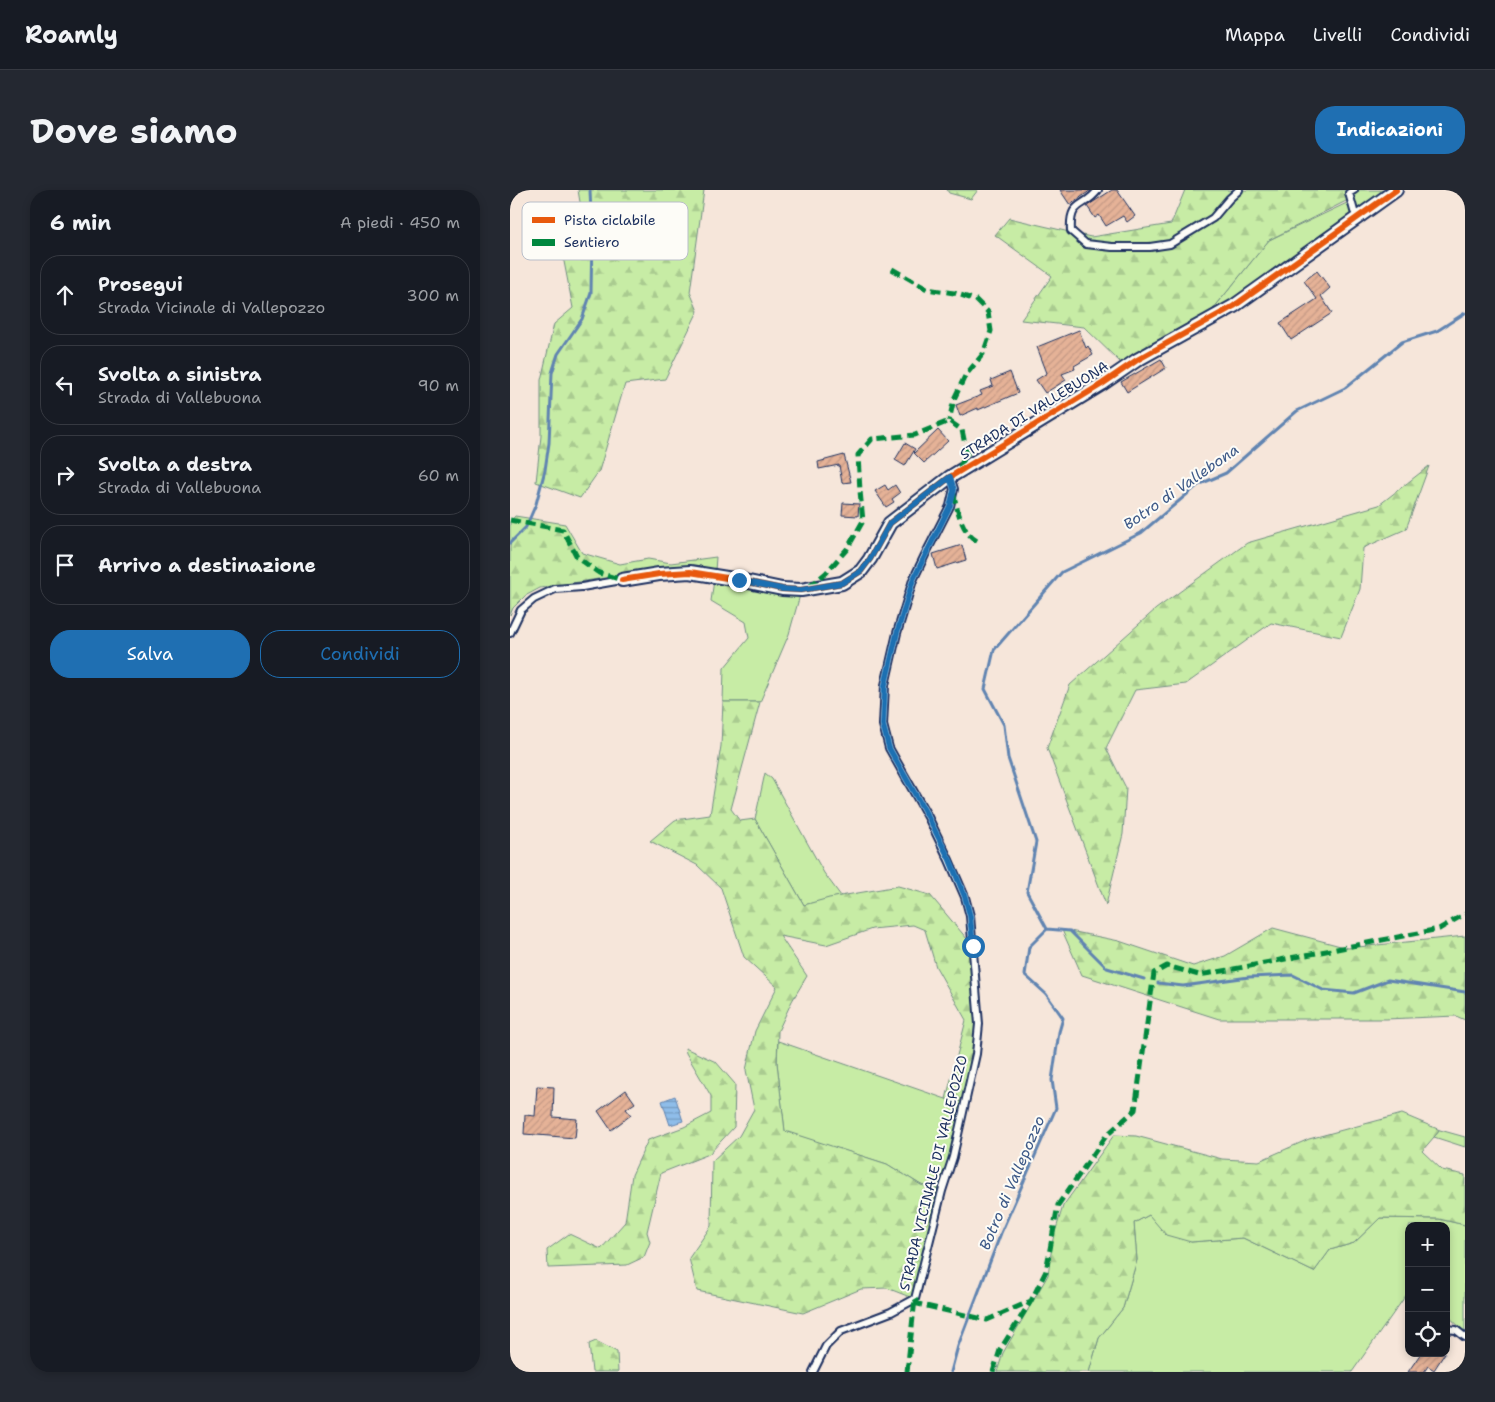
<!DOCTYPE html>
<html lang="it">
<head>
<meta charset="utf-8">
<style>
  body { margin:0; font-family:"Shantell Sans",sans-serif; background:#242831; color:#f1f3f6 }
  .controls { position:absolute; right:15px; bottom:15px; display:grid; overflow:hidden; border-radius:10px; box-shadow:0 2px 8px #0003 }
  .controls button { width:45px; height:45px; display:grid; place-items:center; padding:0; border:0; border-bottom:1px solid #363941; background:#171b24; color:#f1f3f6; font:25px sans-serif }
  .stop { position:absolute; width:15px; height:15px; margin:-11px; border:4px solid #1f6fb2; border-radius:50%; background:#fff }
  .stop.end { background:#1f6fb2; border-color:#fff; box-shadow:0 1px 5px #0008 }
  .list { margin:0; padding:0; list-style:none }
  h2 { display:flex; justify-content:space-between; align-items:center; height:65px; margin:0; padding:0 20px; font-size:21px }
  h2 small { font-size:16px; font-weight:400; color:#9ea1a6 }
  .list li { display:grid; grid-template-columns:32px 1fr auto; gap:15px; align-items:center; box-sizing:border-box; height:80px; margin:0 10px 10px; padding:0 10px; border:1px solid #363941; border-radius:20px }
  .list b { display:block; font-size:19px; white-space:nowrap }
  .list p { margin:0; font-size:16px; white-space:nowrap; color:#9ea1a6 }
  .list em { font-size:16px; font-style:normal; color:#9ea1a6 }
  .actions { display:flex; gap:10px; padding:15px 20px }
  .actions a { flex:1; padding:11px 0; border:1px solid #1f6fb2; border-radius:20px; text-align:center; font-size:18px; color:#1f6fb2 }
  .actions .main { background:#1f6fb2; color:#fff }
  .icon { flex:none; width:28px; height:28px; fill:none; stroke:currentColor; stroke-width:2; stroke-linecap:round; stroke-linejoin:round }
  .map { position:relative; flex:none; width:955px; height:1182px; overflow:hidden; border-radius:20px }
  header { display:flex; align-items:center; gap:30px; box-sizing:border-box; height:70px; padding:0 25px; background:#171b24; border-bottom:1px solid #363941 }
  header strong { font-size:24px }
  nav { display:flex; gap:28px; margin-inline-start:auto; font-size:18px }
  .intro { display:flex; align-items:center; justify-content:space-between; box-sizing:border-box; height:120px; padding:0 30px }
  h1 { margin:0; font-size:35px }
  .button { padding:12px 22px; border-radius:20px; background:#1f6fb2; color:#fff; font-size:18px; font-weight:700 }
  main { display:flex; gap:30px; padding:0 30px }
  aside { flex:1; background:#171b24; border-radius:20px; box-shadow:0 2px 8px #0003 }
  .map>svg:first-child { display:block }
  .green { fill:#c7eca5; stroke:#718e82 }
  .forest { fill:url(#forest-firs); stroke:#718e82 }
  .water { fill:url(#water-rules); stroke:#6184b1 }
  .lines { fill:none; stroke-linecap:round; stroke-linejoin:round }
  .stream { stroke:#6184b1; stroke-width:3 }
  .building { fill:url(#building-hatch); stroke:#1b2f5e }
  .service-casing { stroke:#1b2f5e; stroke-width:10 }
  .minor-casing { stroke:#1b2f5e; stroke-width:16 }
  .service { stroke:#fdfcf7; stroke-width:6 }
  .minor { stroke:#fdfcf7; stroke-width:12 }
  .quiet { stroke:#00873e; stroke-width:5; stroke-dasharray:10 5; stroke-linecap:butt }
  .cycleway-casing { stroke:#fdfcf7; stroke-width:9 }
  .cycleway { stroke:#e8590c; stroke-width:6 }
  .route { stroke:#1f6fb2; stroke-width:6 }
  .labels { text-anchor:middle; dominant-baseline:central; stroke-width:4; stroke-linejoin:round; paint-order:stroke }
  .street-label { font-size:14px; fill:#1b2f5e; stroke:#fdfcf7 }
  .water-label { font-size:15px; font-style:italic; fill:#3e5a88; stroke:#fdfcf7 }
  .key { fill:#fdfcf7; stroke:#b9bec9; stroke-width:1 }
  .key-label { font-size:14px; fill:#1b2f5e }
</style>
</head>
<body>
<header>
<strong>Roamly</strong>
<nav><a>Mappa</a><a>Livelli</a><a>Condividi</a></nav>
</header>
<div class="intro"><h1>Dove siamo</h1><a class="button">Indicazioni</a></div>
<main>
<aside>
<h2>6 min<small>A piedi · 450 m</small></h2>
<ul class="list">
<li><svg class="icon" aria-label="ahead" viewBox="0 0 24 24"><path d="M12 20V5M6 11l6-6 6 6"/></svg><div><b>Prosegui</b><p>Strada Vicinale di Vallepozzo</p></div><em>300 m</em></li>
<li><svg class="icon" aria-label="left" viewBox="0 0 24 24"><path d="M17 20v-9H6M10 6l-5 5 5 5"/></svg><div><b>Svolta a sinistra</b><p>Strada di Vallebuona</p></div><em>90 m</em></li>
<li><svg class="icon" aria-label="right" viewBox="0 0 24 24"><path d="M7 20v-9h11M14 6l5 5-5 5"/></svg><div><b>Svolta a destra</b><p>Strada di Vallebuona</p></div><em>60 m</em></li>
<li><svg class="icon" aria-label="arrive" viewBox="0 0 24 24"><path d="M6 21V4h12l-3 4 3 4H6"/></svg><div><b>Arrivo a destinazione</b></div></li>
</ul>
<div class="actions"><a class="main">Salva</a><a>Condividi</a></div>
</aside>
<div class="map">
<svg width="955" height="1182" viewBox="0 0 955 1182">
  <defs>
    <pattern id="forest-firs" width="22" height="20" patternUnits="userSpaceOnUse" patternTransform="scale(1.25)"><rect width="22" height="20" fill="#c7eca5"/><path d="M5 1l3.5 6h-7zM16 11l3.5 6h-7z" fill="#aacb90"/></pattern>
    <pattern id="water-rules" width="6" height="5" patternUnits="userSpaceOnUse" patternTransform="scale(1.25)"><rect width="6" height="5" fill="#8fbde9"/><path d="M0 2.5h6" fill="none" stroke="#749ac0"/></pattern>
    <pattern id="building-hatch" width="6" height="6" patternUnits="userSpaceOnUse" patternTransform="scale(1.25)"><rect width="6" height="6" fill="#e5b297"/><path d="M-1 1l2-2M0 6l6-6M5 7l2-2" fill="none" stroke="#c49985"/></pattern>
  </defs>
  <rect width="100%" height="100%" fill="#f6e6da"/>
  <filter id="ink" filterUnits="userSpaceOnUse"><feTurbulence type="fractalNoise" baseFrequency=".02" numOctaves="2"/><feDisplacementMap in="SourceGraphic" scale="10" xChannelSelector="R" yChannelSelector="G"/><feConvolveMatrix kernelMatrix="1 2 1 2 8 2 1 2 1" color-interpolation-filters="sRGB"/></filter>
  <g filter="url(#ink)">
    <path class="green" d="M843,0H886L848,28L699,124L759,50L841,11Z
      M204,390L290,405L279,444L250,512H213L214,478L239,448L236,432L201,411Z
      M255,583L262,589L314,683L331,706L294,715L245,629Z
      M268,851L436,909L455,912L432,1001L411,995L377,974L275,942L267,873Z
      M930,940L955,947V957L924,947Z
      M639,1025L681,1052L733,1048L804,1082L820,1060L844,1053L870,1028L929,1029L955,1035V1142L936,1124V1036H899V1101L842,1182H579L589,1148L613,1118L627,1070L624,1033Z"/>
    <path class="forest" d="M68,0H194L180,102L188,121L155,189L115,194L89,281L70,308L26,292L31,246V190L44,134L63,118L51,56L74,36Z
      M437,0H468L461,9L439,3Z
      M675,0H847L838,10L759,50L699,124L611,173L574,137L511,130L542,86L485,45L499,28L581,47L661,34Z
      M919,276L896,339L853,358L850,399L831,447L761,433L676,494L625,500L596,558L616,598L613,644L596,715L537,558L560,495L646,419L737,353L869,315Z
      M5,326L55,334L72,363L110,374L138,369L161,373L206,367L205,381L127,383L30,398L15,406L3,418L0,425V332Z
      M213,512H250L221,619L230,631L245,629L294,715L319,708L388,696L420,705L463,756L469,834L455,912L436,909L456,830L426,777L415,740L403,735L362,739L316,755L270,746L297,786L282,811L268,841L267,873L275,941L377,974L411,995L432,1001L405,1109L377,1098L351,1099L293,1123L187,1101L179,1068L201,1036L202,971L229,946L244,919L236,880L245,841L267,797L234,767L211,698L187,675L140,651L165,630L200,625L211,556Z
      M763,738L838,758L955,746V830L946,826L876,829H709L572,785L552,740L560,741L609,751L683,776L715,766Z
      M175,858L206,872L225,894L224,937L199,964L151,983L137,1042L140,1052L134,1067L117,1075L38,1078L37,1060L59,1044L91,1059L115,1032L122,985L138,950L174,937L201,923V906L176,863Z
      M892,924L930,940L912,961L932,980L955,985V1035L929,1029L870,1028L844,1053L820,1060L804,1082L733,1048L681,1052L656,1045L639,1025L624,1033L627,1070L613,1118L589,1148L579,1182H487L493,1163L538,1085L543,1049L553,1016L604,945L626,946L712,969L749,971L799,949Z
      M86,1151L107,1162L108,1182H82L79,1154Z"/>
    <path class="water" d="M165,906L173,931L160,935L152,911Z"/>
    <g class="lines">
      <path class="stream" d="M0,353L16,337L26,314L35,280L39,253L42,183L48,164L72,129L81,103L82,47L80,0
        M537,739L517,702L526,652L498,568L494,535L475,499L484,460L552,382L631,343L688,295L716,283L787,221L835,198L892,152L927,141L955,123
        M537,739L560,741L597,778L634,789
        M648,793L673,796L739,787L783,785L813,800L844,803L878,790L955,802
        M441,1182L448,1156L491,1043L546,918L542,890L549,842L553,828L536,804L515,785L519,757L537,739"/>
    </g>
    <path class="building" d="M550,0H581L560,15Z
      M602,0H607L625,26L617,32L613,26L596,36L589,25L585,28L577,16Z
      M807,81L820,98L811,106L822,123L781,150L770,133L807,109L794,91Z
      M569,140L576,158L578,156L583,165L564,176L565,179L552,184L556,190L535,203L526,190L537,183L527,157Z
      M651,169L656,178L617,202L611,192Z
      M500,182L508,203L468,220V218L450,226L446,215L472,205L470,201L483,196L481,190Z
      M428,240L438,251L414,273L404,263Z
      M395,253L405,259L395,276L385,270Z
      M334,265L341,292L332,293L329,275L309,279L308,272Z
      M375,295L378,300L385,295L390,303L382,309L384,312L376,317L365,301Z
      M333,313L349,314L348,326L332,325Z
      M452,355L456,370L427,379L423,364Z
      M27,896L44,897L43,927L67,929L65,948L14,944L15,925L25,926Z
      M116,900L125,913L116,919L121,925L101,940L88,921Z
      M911,1163H935L924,1180L918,1176L914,1182H898Z"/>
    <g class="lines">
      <defs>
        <path id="service" d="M588,0C574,19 559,10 561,41L576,54L602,57H640L660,54L703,28L719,9L729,0
          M844,0L839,3L844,21L848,28
          M0,443L11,420L24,409L45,399L72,397L112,390
          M936,1139L946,1140L955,1147
          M303,1182L316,1156L331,1141L381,1122L405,1109L432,1001L443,967L466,864L469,834L460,726L455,707L439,670L418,627L379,558L373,535L375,495L387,443L403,390L415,365L440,316L444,299L440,287"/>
        <path id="minor" d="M112,390L149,384L180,382L229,390L272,399L291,400L332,393L351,381L360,369L380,333L440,287L592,194L627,170L724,116L886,0"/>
      </defs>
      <use href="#service" class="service-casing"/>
      <use href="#minor" class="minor-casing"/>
      <use href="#service" class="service"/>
      <use href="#minor" class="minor"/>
      <path class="quiet" d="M382,79L417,99L444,103L466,110L478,122L481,141L473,164L455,186L444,209L439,231
        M443,303C448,320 451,342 467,351
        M0,330L53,340L67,367L89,383L112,390
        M299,397L316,383L337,359L353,331L350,301L348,265L362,249L405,245L439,231L452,240L457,264L448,280
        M405,1109L408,1114L477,1130L521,1111
        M397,1182L405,1109
        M483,1182L490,1160L521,1111L536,1081L548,1015L596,946L625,920L644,783L657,776L689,785L719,780L929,739L955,724"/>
      <defs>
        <path id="cycleway" d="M112,390L149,384L180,382L229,390L272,399L291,400L332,393L351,381L360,369L380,333L440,287L592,194L627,170L724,116L886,0"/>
      </defs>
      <use href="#cycleway" class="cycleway-casing"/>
      <use href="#cycleway" class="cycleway"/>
    </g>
  </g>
  <g class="lines" filter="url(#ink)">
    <path class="route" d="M229,390L272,399L291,400L332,393L351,381L360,369L380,333L440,287L444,300L440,316L403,390L387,443L375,495L373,535L379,558L418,627L440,670L455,707L460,726L463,756"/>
  </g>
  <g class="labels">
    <g class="street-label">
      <text transform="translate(524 220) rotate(-32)">STRADA DI VALLEBUONA</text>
      <text transform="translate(423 983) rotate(-76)">STRADA VICINALE DI VALLEPOZZO</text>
    </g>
    <g class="water-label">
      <text transform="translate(671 297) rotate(-35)">Botro di Vallebona</text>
      <text transform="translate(502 993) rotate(-67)">Botro di Vallepozzo</text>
    </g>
  </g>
  <rect x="12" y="12" width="166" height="58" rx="8" class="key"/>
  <rect x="22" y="27" width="23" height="6" fill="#e8590c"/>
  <rect x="22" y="49" width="23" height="7" fill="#00873e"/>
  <g class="key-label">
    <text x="54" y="35">Pista ciclabile</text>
    <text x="54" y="57">Sentiero</text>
  </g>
</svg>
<div class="controls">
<button>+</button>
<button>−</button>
<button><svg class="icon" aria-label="locate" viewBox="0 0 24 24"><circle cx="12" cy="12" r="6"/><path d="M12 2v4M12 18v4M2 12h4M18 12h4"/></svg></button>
</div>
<div class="stop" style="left:463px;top:756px"></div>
<div class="stop end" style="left:229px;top:390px"></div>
</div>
</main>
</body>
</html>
